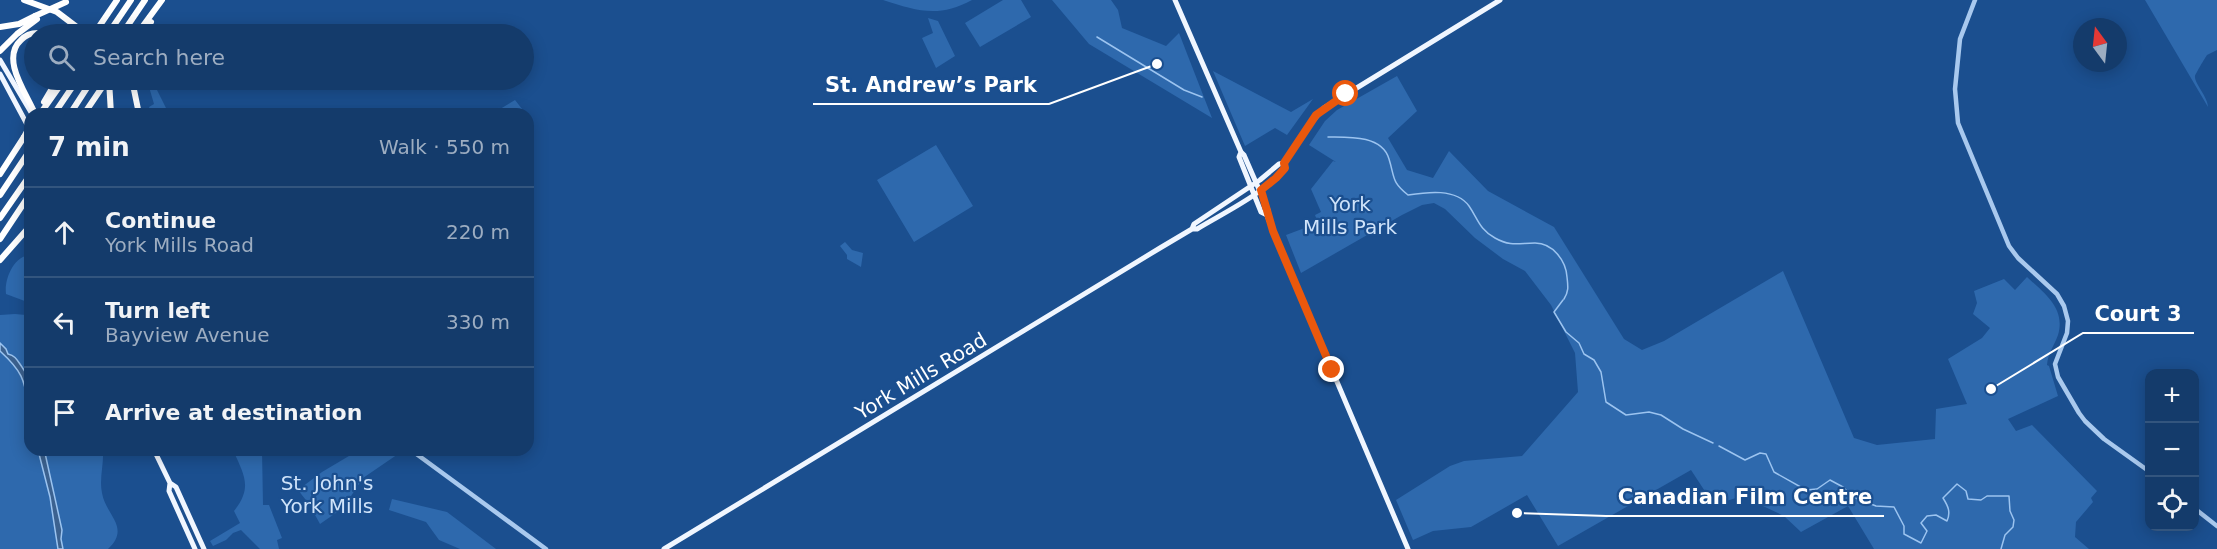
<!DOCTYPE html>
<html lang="en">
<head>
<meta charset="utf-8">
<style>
  body { margin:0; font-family:"DejaVu Sans",sans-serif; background:#1d4271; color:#f1f3f6 }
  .controls { position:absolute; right:18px; bottom:18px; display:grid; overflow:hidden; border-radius:12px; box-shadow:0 3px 15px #0003 }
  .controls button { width:54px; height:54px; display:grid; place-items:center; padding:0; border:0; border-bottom:2px solid #33557e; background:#143b6b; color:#f1f3f6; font:30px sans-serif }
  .compass { position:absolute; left:2073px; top:18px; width:54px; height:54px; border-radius:50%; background:#143b6b; box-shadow:0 3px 15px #0003; rotate:345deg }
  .stop { position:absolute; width:18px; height:18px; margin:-14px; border:4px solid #ea580c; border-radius:50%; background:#fff }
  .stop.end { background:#ea580c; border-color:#fff; box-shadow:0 2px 6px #0008 }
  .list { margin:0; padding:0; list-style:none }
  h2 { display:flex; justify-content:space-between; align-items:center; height:78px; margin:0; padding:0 24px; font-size:26px }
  h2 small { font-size:20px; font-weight:400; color:#9dadc1 }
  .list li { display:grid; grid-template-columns:39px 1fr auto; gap:18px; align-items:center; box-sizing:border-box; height:90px; padding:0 24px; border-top:2px solid #33557e }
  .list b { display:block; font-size:22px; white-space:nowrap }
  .list p { margin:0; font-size:20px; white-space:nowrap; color:#9dadc1 }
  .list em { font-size:20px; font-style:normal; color:#9dadc1 }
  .icon { flex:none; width:33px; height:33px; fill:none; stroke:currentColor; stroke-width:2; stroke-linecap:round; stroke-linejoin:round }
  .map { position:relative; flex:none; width:2217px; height:549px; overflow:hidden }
  .search { position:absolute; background:#143b6b; box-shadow:0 3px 15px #0003; left:24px; top:24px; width:510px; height:66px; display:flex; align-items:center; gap:15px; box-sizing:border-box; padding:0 21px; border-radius:33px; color:#9dadc1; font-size:22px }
  .panel { position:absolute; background:#143b6b; box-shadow:0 3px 15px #0003; left:24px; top:108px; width:510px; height:348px; border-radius:18px }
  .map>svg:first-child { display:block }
  .green { fill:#2e69ad }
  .water { fill:#3c6290; stroke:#9cc4f0; stroke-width:1.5 }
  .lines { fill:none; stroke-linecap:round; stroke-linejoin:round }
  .stream { stroke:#9cc4f0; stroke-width:1.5 }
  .minor { stroke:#a9c9ee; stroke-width:4.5 }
  .major { stroke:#f0f6ff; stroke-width:5 }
  .highway { stroke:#fff; stroke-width:6 }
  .highway-bridge { stroke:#fff; stroke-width:6 }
  .route { stroke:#ea580c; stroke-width:8 }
  .labels { text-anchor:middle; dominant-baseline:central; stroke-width:4.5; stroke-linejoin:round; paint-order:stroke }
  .park-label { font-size:20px; fill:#cfe3fa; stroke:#1b4f8f }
  .street-label { font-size:20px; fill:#fff; stroke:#1b4f8f }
  .leader { fill:none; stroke:#fff; stroke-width:2 }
  .callout-dot { fill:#fff; stroke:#1b4f8f; stroke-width:2 }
  .callout-label { font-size:21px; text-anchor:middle; font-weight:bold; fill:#fff; stroke:#1b4f8f; stroke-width:4.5; stroke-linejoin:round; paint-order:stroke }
</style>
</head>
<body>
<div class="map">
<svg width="2217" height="549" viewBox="0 0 2217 549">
  <rect width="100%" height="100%" fill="#1b4f8f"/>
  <path class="green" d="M883,0H972C939,18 917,11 883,0Z
    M1003,0H1021L1031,17L980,47L965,23Z
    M1052,0H1111L1118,10L1122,28L1166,46L1179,33L1212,118L1089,44Z
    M2145,0H2217V50L2207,55C2205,58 2196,73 2195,76C2194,83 2208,97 2208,107Z
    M928,18L938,21L955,56L936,68L922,38L933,33Z
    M1213,71L1291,112L1313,99L1287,135L1275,128L1245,146Z
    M1397,76L1417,111L1388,138L1407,170L1433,178L1449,151L1488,191L1554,227L1624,339L1642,350L1664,341L1783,271L1854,438L1877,445L1935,439L1936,409L1967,404L1948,359L1982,338L1990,328L1973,314L1977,303L1974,291L2004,279L2015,290L2027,277C2044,293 2066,308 2058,335C2054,346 2048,353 2047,365L2049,366L2058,396L2008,419L2016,431L2032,425L2097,491L2091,498L2093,502L2076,522L2075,537L2089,549H1874L1848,506L1801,532L1784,516L1742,496L1714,505L1691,470L1558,546L1527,495L1471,527L1433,531L1413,540L1396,500L1450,466L1464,461L1522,456L1578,392L1575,353L1551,305L1525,271L1503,259L1475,238L1445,209L1434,203L1422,205L1402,215L1301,273L1286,235L1318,223L1315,215L1321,212L1311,189L1333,161L1336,162L1309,145L1325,121L1337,110Z
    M147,80H152L169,114H151L149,107L154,104Z
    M515,100L526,114H492Z
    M936,145L973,206L914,242L877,180Z
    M845,242L852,250L863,253L861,267L847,259V255L840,246Z
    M30,255V303L6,294C4,279 14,256 30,255Z
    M15,314L26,315L30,319V450H103C104,464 99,479 102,493C106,516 131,527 108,549H0V315Z
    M233,450H262L263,505H269L282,538L277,540L279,549H260L241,530L233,533L226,540L213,546L210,541L240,523L234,511C253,487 244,475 233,450Z
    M359,450H404L363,478L343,508L320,524L309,504L298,490L322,472Z
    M392,499L447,512L496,549H460L439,540L426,522L389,510Z"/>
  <path class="water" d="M0,343L6,349L8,354C16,356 17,360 22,367C32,381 30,394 30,411C24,380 24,373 0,351Z
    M38,450H44L45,453L62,530L61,539L63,549H58L50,497Z"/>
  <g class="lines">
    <path class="stream" d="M1097,37L1184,90L1202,97
      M1328,137C1348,137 1382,135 1389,159C1395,178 1391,181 1408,195C1427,192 1456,188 1469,206C1478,219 1479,229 1495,238C1511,247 1519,243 1535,243C1553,243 1566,261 1567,277C1568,286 1569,291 1564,299
      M1563,300L1554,312L1566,332L1579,343L1584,354L1594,360L1601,372L1606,402L1626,415L1649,412L1661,415L1683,429L1713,443
      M1719,446L1745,460L1760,453L1766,454L1774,472L1806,490L1817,489L1830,480L1843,487L1853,497L1876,506L1894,507L1904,526V534L1921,543L1927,531L1921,523L1927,516L1936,515L1947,521C1951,512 1948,506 1943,498L1957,484L1966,491L1968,499L1981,500L1987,496H2009L2010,511L2014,520L2013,527L2005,535L2001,549"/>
    <path class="minor" d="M1975,0L1960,39L1955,89L1958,123L2009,246L2018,258L2057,294L2064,306L2068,321L2067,333L2055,364L2058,377L2079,413L2085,421L2104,439L2150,472
      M212,114L216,111L217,114
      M411,450L546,549
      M2194,508L2217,526"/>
    <path class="major" d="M1175,0L1241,152L1244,155L1268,210L1267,215L1273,231L1408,549
      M0,60L32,114
      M0,74L30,130
      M1241,152L1239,157L1261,212L1267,215
      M1192,229L1194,224L1260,180L1279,164L1284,163
      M154,450L170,483L176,487L204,549
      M170,483L169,491L195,549
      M664,549L1160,248L1192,229H1197C1227,211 1262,195 1285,168L1284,163L1308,126L1324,108L1500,0"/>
    <path class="highway" d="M24,0L57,12L86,34
      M0,27L19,24L35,16
      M94,34L117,0
      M108,34L131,0
      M122,34L145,0
      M137,34L162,0
      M144,34L151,22
      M0,51L17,34L37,19
      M109,80L111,114
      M132,80L139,114
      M44,102L57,80
      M35,114C27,94 0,59 21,40C28,32 38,32 47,34
      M40,114L64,80
      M54,114L77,80
      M70,114L92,80
      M84,114L107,80
      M0,174L24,137
      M0,195L30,150
      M0,218L30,175
      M0,239L30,194
      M0,260L30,226"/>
    <path class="highway-bridge" d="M35,16L66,2
      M24,137L30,126"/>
  </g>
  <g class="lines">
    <path class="route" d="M1332,370L1273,231L1261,190L1276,178L1285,168L1284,163L1316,115L1346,94"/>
  </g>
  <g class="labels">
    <g class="park-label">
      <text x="1350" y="204">York<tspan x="1350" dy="23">Mills Park</tspan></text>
      <text x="327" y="483">St. John's<tspan x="327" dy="23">York Mills</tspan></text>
    </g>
    <g class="street-label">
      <text transform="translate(921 376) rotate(-31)">York Mills Road</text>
    </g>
  </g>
  <path class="leader" d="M1157 64L1049 104H813M1991 389L2083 333H2194M1517 513L1606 516H1884"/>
  <g class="callout-dot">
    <circle cx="1157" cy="64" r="6"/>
    <circle cx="1991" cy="389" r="6"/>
    <circle cx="1517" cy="513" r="6"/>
  </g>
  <g class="callout-label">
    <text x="931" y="92">St. Andrew’s Park</text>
    <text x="2138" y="321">Court 3</text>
    <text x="1745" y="504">Canadian Film Centre</text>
  </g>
</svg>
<div class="controls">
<button>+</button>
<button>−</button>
<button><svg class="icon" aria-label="locate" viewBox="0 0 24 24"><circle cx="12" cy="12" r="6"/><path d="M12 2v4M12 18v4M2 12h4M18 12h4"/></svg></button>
</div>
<svg class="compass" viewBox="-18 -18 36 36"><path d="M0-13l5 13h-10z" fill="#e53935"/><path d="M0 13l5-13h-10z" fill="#9dadc1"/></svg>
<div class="stop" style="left:1346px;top:94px"></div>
<div class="stop end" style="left:1332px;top:370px"></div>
<div class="search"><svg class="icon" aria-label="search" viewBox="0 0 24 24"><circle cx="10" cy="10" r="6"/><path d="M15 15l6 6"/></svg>Search here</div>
<section class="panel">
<h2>7 min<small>Walk · 550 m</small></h2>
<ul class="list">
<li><svg class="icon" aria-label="ahead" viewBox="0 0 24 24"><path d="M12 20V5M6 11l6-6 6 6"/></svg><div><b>Continue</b><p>York Mills Road</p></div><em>220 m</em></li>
<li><svg class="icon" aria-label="left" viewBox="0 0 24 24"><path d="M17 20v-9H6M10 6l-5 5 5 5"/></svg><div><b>Turn left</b><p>Bayview Avenue</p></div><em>330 m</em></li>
<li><svg class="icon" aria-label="arrive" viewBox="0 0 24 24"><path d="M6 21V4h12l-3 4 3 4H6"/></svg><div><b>Arrive at destination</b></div></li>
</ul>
</section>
</div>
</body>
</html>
